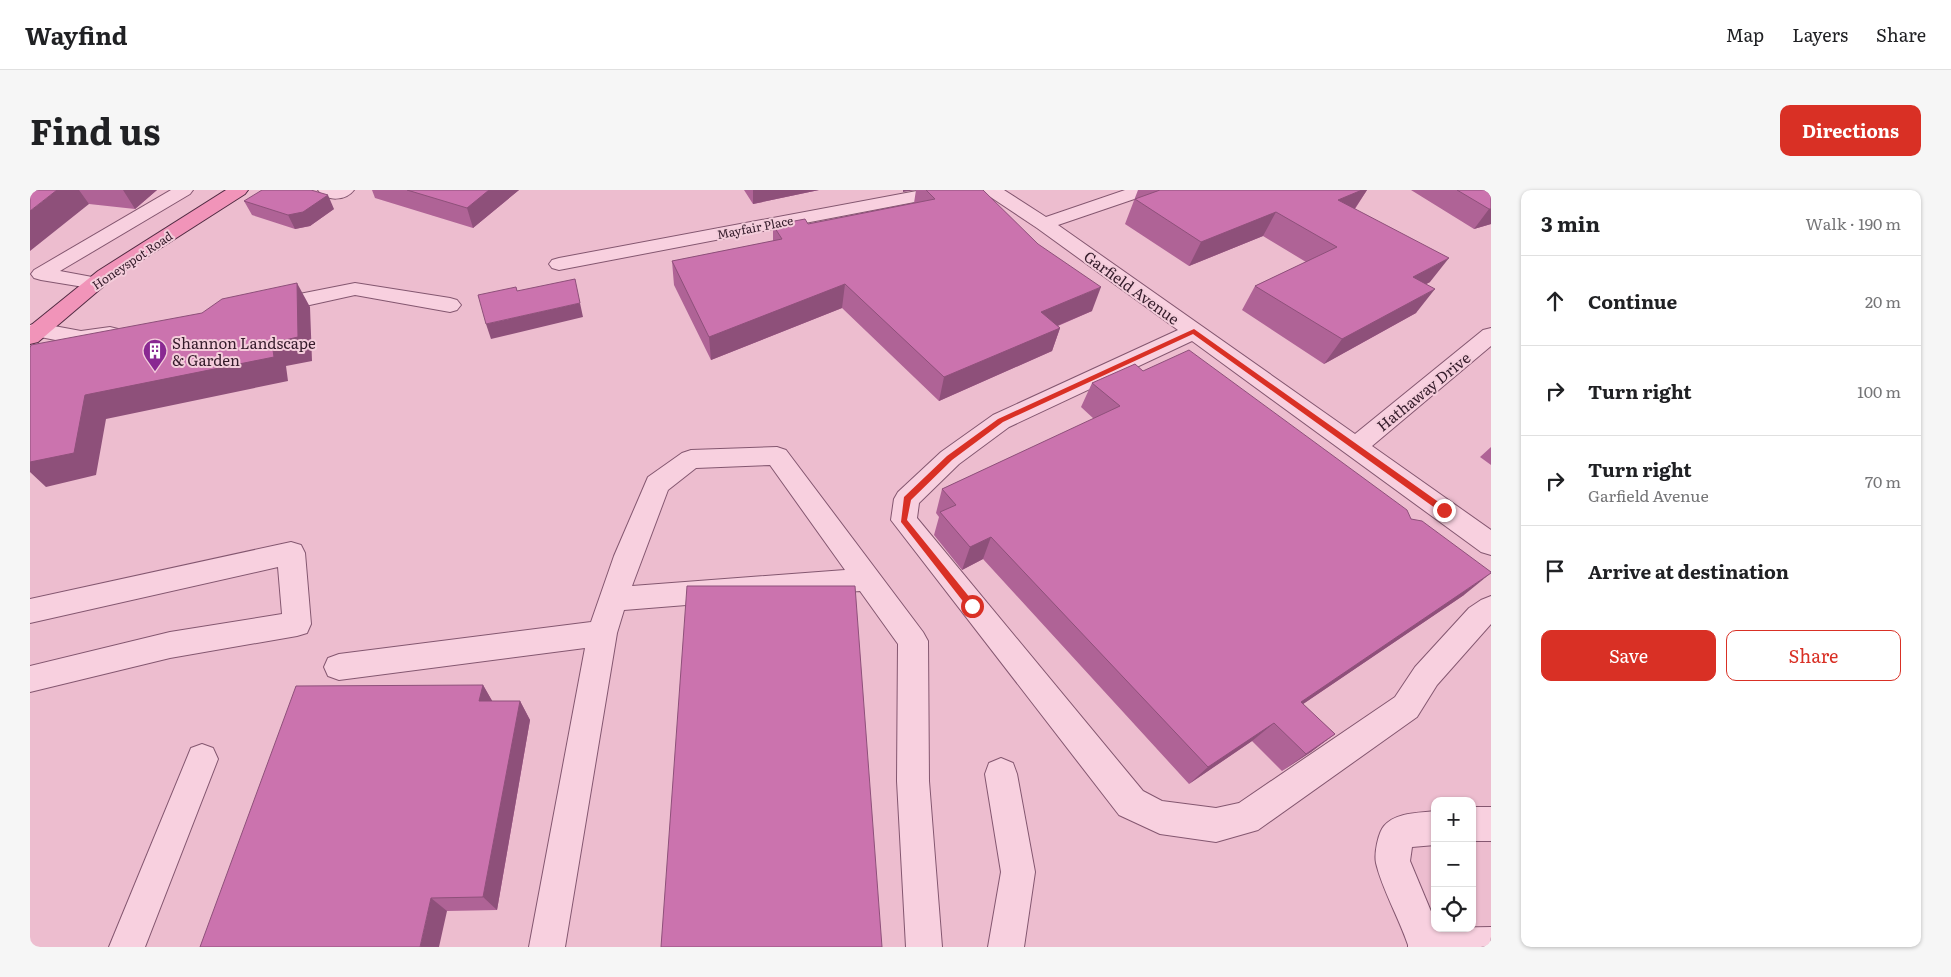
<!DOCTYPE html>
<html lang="en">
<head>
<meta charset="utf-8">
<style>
  body { margin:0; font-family:Literata,serif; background:#f6f6f6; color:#202124 }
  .controls { position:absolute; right:15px; bottom:15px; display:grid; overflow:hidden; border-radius:10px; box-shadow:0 1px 4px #0004 }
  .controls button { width:45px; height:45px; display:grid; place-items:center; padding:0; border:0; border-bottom:1px solid #e0e0e0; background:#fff; color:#202124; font:25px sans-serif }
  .stop { position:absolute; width:15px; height:15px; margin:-11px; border:4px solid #d93025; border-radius:50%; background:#fff }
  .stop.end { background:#d93025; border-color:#fff; box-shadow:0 1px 5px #0008 }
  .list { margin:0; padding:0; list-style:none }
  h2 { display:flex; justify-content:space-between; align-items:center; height:65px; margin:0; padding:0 20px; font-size:21px }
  h2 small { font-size:16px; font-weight:400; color:#757577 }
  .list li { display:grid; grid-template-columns:32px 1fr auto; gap:15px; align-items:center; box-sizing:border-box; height:90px; padding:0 20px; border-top:1px solid #e0e0e0 }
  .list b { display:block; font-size:19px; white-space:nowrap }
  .list p { margin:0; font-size:16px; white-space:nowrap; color:#757577 }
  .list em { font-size:16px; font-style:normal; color:#757577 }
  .actions { display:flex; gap:10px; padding:15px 20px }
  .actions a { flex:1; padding:11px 0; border:1px solid #d93025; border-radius:10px; text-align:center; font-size:18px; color:#d93025 }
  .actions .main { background:#d93025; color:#fff }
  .icon { flex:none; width:28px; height:28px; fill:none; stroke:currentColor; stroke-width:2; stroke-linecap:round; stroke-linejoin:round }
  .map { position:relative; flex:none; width:1461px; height:757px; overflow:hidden; border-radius:10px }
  header { display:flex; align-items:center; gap:30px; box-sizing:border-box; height:70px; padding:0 25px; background:#fff; border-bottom:1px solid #e0e0e0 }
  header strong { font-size:24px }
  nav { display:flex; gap:28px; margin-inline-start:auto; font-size:18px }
  .intro { display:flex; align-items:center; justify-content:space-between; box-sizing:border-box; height:120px; padding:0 30px }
  h1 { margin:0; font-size:35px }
  .button { padding:12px 22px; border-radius:10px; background:#d93025; color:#fff; font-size:18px; font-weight:700 }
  main { display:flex; gap:30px; padding:0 30px }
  aside { flex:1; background:#fff; border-radius:10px; box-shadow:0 1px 4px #0004 }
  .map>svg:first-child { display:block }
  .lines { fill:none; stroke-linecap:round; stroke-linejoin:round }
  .minor-casing { stroke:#845770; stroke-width:2 }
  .major-casing { stroke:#522b43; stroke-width:2 }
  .minor { fill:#f8d0df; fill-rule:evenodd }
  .major { fill:#f194b9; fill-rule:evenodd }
  .wall { fill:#af6396 }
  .shaded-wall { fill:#8e507a }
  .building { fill:#cb73ae; stroke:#8e507a }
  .route { fill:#d93025 }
  .labels { text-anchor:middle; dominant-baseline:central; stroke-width:4; stroke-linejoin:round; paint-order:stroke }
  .far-street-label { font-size:12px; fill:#341b2a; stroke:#f4cddb }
  .street-label { font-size:15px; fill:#341b2a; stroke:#f4cddb }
  .poi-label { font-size:15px; fill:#341b2a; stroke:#f4cddb; text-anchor:start }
</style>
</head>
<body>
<header>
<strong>Wayfind</strong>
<nav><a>Map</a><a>Layers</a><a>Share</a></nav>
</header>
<div class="intro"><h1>Find us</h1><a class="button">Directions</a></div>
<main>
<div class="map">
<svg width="1461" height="757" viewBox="0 0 1461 757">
  <rect width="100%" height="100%" fill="#edbdcf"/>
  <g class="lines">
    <defs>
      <path id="minor" d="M141,0H163L160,4L30,81L73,89L76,93L73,97L66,99L11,90L4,88L1,84L4,80Z
        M288,0H324C316,11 296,12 288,0Z
        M892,0H930L927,4L921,5L529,80L522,78L519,74L522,70L529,68Z
        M953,0H974L1016,27L1095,0H1122L1119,4L1028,35L1325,244L1453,140L1461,138V156L1342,256L1461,340V365L1451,362L1162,151L979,237L929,274L889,313L887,328L1113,601L1132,611L1186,618L1209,613L1365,507L1385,477L1439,418L1451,410L1461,406V434L1407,495L1387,527L1228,640L1186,652L1130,644L1089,625L861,330L864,309L868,302L911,262L963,225L1148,140L1007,38L956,4Z
        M325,93L420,108L427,110L431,115L427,120L420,122L325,105L239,124L232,122L228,117L232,112L239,110Z
        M8,133L51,141L80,137L88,139L91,144L88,149L51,155L0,145V135Z
        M747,257L756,260L893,442L898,451L899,591L912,757H876L867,591L868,454L830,401L594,420L587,443L535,757H499L555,458L309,490L298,486L294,477L298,468L309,464L561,432L584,366L618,287L652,263L661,260ZM740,275L815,380L602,396L638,300L666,278Z
        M261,352L271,355L275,363L281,434L277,443L267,446L140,468L0,502V476L140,442L252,424L248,377L0,433V409Z
        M172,554L183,558L188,569L115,757H79L161,558Z
        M971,568L983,573L987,584L1005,682L994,757H958L971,682L955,584L959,573Z
        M1442,617H1461V651H1442Z
        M1405,621V655L1382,657L1380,671L1405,731V738L1461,737V757H1378V755C1369,728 1352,699 1346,673C1344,664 1348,643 1354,636C1366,622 1389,623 1405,621Z"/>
      <path id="major" d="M196,0H218L215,4L82,89L8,152L0,154V136L68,81Z"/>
    </defs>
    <use href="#minor" class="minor-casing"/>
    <use href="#major" class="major-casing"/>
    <use href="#minor" class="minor"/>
    <use href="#major" class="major"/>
  </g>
  <path class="wall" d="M0,0H127L105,19L59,14Z
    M342,0H489L443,38L345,8Z
    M714,0H789L723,14Z
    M886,0H953L1062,121L1028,136L1030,138L1022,161L909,211L812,118L681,170L644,95L642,71L743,51V35L778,34L884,13Z
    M1108,0H1337L1325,19L1400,92L1396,94L1386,123L1294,174L1212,120L1225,96L1276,72L1233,46L1159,76L1095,34Z
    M1381,0H1461V34L1444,39Z
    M214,11L304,19L280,36L265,39L222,25Z
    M1113,181L1381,329L1434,405L1273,514L1305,544L1281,562L1252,581L1222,551L1159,594L953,369L932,380L904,345L909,327L906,323L912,299L1064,229L1051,217L1062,193Z
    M1461,257V275L1450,267Z
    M453,495L462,511H490L500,530L467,720L417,721L170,757Z"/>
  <path class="shaded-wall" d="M27,0H49L59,14L0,61V21Z
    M93,0H127L105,19Z
    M459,0H489L443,38L437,18Z
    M723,0H789L723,14Z
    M873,0H886L873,2Z
    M1332,0H1337L1323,21L1308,10Z
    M298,5L304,19L280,36L265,39L258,25Z
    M1459,19H1461V34L1444,39Z
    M1246,22L1233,46L1159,76L1171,52Z
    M1419,68L1400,92L1365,111L1383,87Z
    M267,93L280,117L282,171L256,176L258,191L76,229L66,285L16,297L0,282V254L55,205Z
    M815,94L812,118L681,170L679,147Z
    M1071,97L1062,121L1003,146L1011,122Z
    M1405,99L1386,123L1294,174L1312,149Z
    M550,113L553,127L461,149L456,134Z
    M1030,138L1022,161L909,211L914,187Z
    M961,347L953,369L932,380L940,357Z
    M1461,383L1434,405L1248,531L1271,512Z
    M453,495L464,514L449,511Z
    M490,511L500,530L467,720L453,707Z
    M1244,533L1222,551L1159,594L1178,577Z
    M1305,544L1281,562L1252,581L1276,564Z
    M401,708L417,721L409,757H390Z"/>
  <path class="building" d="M0,0H27L0,21Z
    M232,0H281L298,5L273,22L258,25L214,11Z
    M377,0H459L437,18Z
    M896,0H953L1008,54L1071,97L1011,122L1030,138L914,187L815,94L679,147L642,71L752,49L743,35L775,29L778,34L905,9Z
    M1130,0H1332L1308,10L1419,68L1383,87L1405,99L1312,149L1225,96L1307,57L1246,22L1171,52L1105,9Z
    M1427,0H1461V19H1459Z
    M545,89L550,113L456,134L448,105L486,97L487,101Z
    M267,93L268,147L242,153L244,167L55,205L44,263L0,272V158L1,155L172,123L192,109Z
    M1159,160L1377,320L1381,329L1392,331L1461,382V383L1271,512L1305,544L1276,564L1244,533L1178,577L961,347L940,357L910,322L926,315L912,299L1090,216L1062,193L1105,174L1113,181Z
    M657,396H825L852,757H631Z
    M453,495L449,511H490L453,707L401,708L390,757H170L266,496Z"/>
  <path class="route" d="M1164,139L1417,318V323H1412L1163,144L973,232L922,270L881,310L877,330L945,414V419H939L871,332L874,307L917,266L968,229Z"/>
  <defs>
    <symbol id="building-pin" viewBox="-11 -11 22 30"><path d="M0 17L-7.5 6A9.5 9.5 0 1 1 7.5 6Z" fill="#892892" stroke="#f4cddb"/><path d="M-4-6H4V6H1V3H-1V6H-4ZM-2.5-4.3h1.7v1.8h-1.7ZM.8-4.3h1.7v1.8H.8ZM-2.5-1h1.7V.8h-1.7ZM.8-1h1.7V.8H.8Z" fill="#fff"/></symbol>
  </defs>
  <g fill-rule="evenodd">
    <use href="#building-pin" x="111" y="147" width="28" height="38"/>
  </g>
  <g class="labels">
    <g class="far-street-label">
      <text transform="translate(725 37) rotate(-11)">Mayfair Place</text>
      <text transform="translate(102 70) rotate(-34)">Honeyspot Road</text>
    </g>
    <g class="street-label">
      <text transform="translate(1102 97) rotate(36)">Garfield Avenue</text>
      <text transform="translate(1393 201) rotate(-39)">Hathaway Drive</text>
    </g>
    <g class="poi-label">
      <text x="142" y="152">Shannon Landscape<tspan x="142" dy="17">&amp; Garden</tspan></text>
    </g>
  </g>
</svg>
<div class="controls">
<button>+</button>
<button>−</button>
<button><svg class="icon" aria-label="locate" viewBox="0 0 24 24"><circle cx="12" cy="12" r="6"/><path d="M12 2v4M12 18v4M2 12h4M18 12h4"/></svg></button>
</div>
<div class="stop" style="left:942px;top:416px"></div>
<div class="stop end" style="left:1414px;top:320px"></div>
</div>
<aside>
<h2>3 min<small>Walk · 190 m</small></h2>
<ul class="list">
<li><svg class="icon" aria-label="ahead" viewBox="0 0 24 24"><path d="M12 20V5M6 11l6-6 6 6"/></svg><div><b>Continue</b></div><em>20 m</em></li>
<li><svg class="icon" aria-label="right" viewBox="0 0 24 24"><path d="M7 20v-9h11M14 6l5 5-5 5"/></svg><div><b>Turn right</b></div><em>100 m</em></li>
<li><svg class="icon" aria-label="right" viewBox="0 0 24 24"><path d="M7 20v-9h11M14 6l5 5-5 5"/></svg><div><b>Turn right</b><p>Garfield Avenue</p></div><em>70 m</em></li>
<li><svg class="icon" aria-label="arrive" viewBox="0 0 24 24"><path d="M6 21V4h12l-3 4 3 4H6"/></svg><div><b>Arrive at destination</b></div></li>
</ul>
<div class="actions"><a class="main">Save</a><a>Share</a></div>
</aside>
</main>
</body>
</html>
